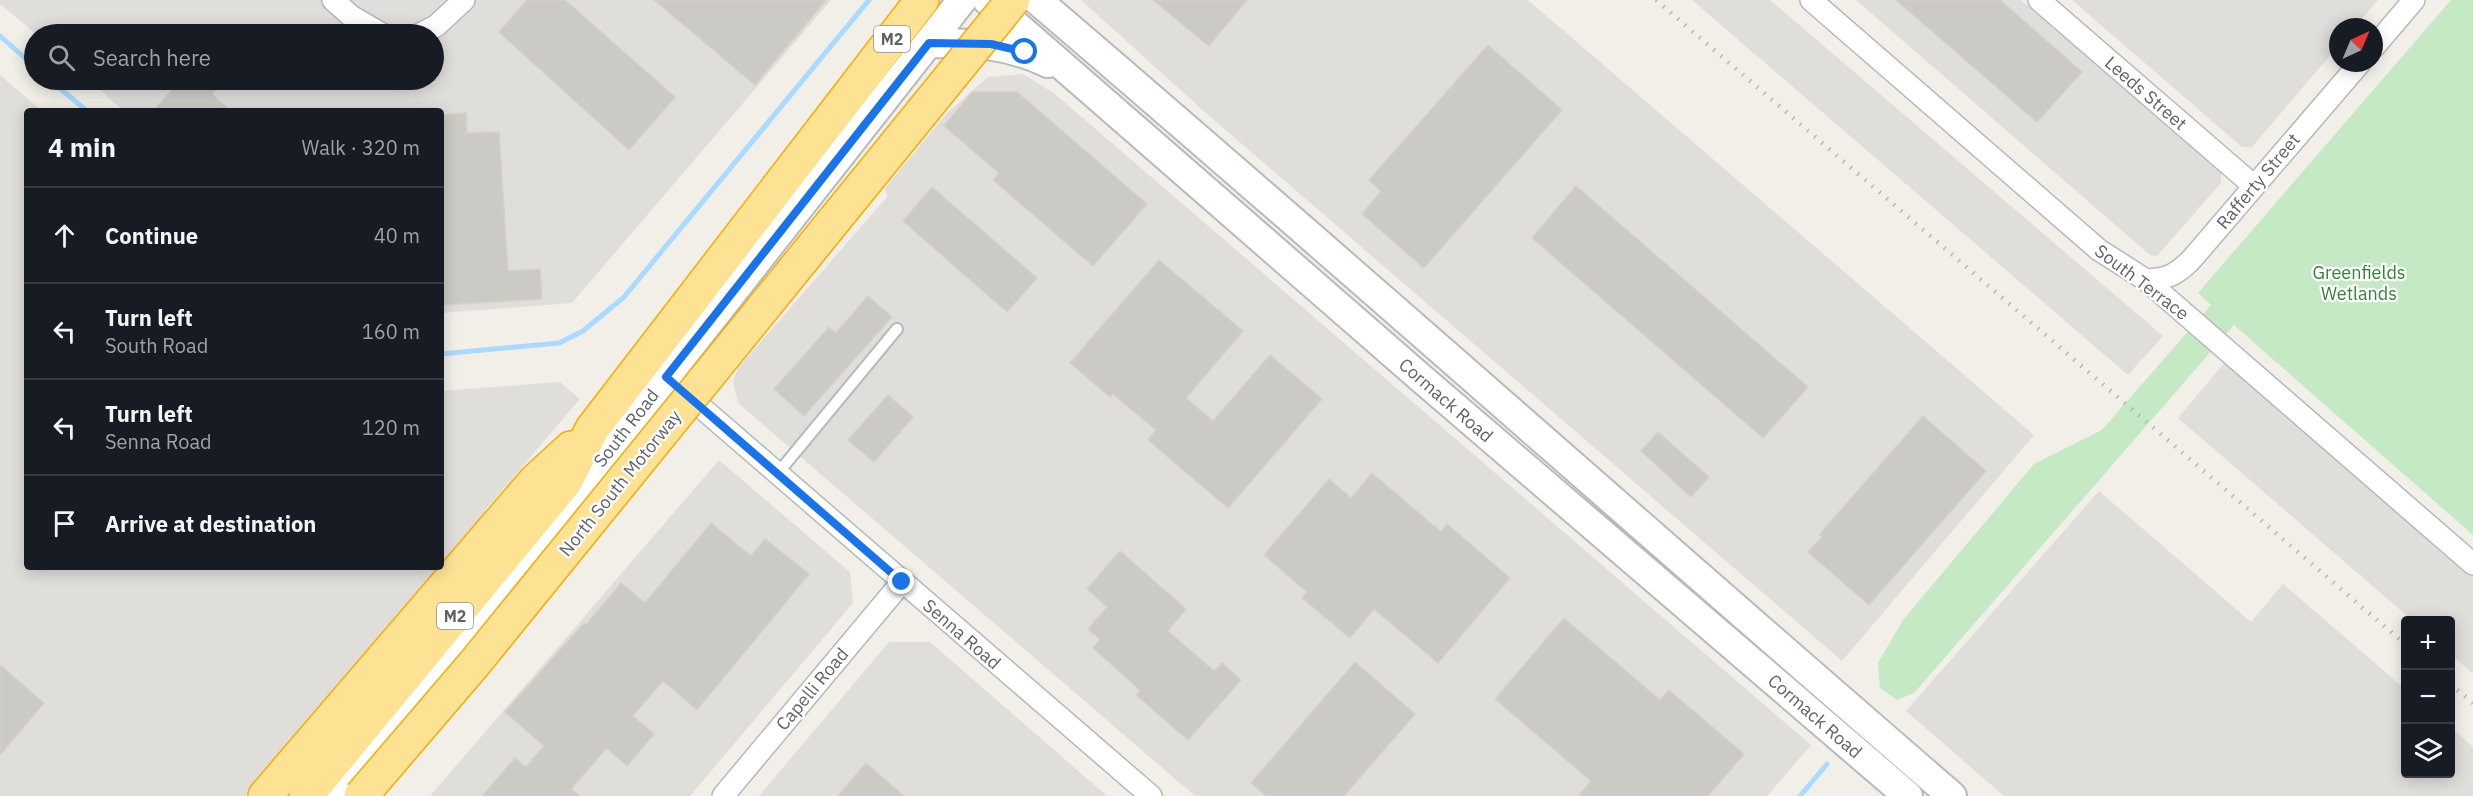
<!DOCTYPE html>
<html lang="en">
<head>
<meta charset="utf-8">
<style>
  body { margin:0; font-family:"IBM Plex Sans",sans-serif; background:#242831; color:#f1f3f6 }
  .controls { position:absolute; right:18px; bottom:18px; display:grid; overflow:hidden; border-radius:6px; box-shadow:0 3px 15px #0003 }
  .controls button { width:54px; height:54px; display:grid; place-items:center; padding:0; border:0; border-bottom:2px solid #363941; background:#171b24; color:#f1f3f6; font:30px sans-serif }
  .compass { position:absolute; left:2329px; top:18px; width:54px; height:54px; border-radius:50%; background:#171b24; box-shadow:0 3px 15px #0003; rotate:44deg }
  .stop { position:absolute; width:18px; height:18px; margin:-14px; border:4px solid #1a73e8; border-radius:50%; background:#fff }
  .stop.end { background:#1a73e8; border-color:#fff; box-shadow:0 2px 6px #0008 }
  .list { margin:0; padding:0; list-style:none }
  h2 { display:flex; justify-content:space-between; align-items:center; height:78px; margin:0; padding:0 24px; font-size:26px }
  h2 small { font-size:20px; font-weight:400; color:#9ea1a6 }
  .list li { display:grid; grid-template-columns:39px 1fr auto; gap:18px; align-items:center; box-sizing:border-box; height:96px; padding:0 24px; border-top:2px solid #363941 }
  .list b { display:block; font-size:22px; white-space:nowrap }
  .list p { margin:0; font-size:20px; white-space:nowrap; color:#9ea1a6 }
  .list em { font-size:20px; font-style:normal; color:#9ea1a6 }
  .icon { flex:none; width:33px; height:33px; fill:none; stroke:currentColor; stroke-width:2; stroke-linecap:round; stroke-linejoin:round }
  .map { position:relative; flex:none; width:2473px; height:796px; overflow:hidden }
  .search { position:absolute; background:#171b24; box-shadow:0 3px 15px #0003; left:24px; top:24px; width:420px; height:66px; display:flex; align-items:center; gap:15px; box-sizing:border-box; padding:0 21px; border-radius:33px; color:#9ea1a6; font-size:22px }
  .panel { position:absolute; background:#171b24; box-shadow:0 3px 15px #0003; left:24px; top:108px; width:420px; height:462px; border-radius:6px }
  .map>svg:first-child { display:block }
  .industrial { fill:#e0deda }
  .green { fill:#c5e8c5 }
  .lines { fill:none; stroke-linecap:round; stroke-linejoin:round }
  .stream { stroke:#aadaff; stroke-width:5 }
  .building { fill:#cccac5; stroke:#d6d1c6; stroke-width:1.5 }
  .lane-casing { stroke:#b5b8bc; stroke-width:14 }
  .street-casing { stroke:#b5b8bc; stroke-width:24 }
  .secondary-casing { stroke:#b6babf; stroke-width:32 }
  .highway-casing { stroke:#f9ab00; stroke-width:36 }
  .lane { stroke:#fff; stroke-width:10 }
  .street { stroke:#fff; stroke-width:21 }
  .secondary { stroke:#fff; stroke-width:28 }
  .highway { stroke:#fde293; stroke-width:33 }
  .rail { stroke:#b6b7b8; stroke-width:4.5; stroke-dasharray:1.5 8; stroke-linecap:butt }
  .highway-bridge-casing { stroke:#f9ab00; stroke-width:36; stroke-linecap:butt }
  .highway-bridge { stroke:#fde293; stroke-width:33 }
  .route { stroke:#1a73e8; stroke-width:8 }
  .labels { text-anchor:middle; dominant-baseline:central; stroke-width:4.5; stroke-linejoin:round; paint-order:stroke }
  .shield { fill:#fff; stroke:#8f9295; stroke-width:1.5 }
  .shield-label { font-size:16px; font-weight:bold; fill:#5f6368 }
  .street-label { font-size:18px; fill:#5f6368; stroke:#fff }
  .park-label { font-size:18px; fill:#348238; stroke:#fff }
</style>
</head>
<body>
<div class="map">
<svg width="2473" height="796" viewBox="0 0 2473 796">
  <rect width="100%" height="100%" fill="#f1efe8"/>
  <path class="industrial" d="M0,0H831L572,303L441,313V111H124L88,80H434V34H36L0,4Z
    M1081,0H1528L2034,435L1842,661L1207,114Z
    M1692,0H1770L2163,336L2128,375Z
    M1856,0H2021L2221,173V183L2157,256L2150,255Z
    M2072,0H2378L2355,27H2338V46L2252,147H2242Z
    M1023,74L1055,94L1811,745L1767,796H1195L738,403L733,382L738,368L887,197L885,188L946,114L988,77Z
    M0,75L42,111H27V567H441V391L560,382L580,399L485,510L487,517L245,796H0Z
    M2226,361L2473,574V674L2451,654L2450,620H2412L2178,418Z
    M719,460L850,572L853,603L690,796H430Z
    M2099,491L2251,622L2283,584L2405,689L2406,774H2450L2451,727L2473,747V796H2004L1906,711Z
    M889,642H930L1107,796H759Z"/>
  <path class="green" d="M2451,0H2473V535L2234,325L1914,693L1897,700L1880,688L1878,663L1903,620L2034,464L2102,430L2211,305L2198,293Z"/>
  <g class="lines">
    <path class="stream" d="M0,36L34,66
      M50,80L87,111
      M441,354L559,343L583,331L624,297L869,0
      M1800,796L1827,764"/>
  </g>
  <path class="building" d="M527,0H565L675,97L629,150L499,32Z
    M654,0H826L755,85Z
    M1153,0H1247L1209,46Z
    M1896,0H2000L2082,72L2037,122Z
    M1488,45L1562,110L1424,268L1362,214L1381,191L1369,180Z
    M181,80H224L212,94L231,111H153Z
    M972,92H1017L1147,204L1093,266L993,180L999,173L944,126Z
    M466,113L467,133L499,132L508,271L540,269L542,299L441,305V115Z
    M1576,186L1808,387L1763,438L1532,238Z
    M932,187L1037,278L1007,312L903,221Z
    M1159,260L1243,331L1186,398L1213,421L1270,355L1322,399L1228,508L1148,440L1156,430L1113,394L1110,397L1070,363Z
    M868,296L892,317L804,416L774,389L829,327L836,333Z
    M888,395L913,417L874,462L848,440Z
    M1923,416L1986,471L1869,605L1808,552L1822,537L1819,535Z
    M1658,432L1709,477L1691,497L1641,451Z
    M1372,473L1441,532L1447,524L1510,578L1438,663L1374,609L1350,638L1302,598L1307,592L1264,555L1329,479L1351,498Z
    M711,523L751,556L765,539L809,574L697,710L663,681L633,716L654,734L627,766L607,748L571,789L580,796H482L515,758L526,767L544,746L505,712L584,623L586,625L621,583L645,603Z
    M1120,551L1186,609L1168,631L1214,671L1222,663L1241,680L1188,740L1136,695L1140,690L1093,648L1100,639L1088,629L1107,607L1087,589Z
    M1564,618L1660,700L1669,690L1744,754L1708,796H1578L1591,781L1495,699Z
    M1355,662L1415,714L1344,796H1266L1251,783Z
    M0,665L44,703L0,755Z
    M866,763L904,796H838Z"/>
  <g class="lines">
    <defs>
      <path id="lane" d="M778,473L897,329"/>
      <path id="street" d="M333,0L351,16L382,34
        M1811,0L2099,250L2146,280L2473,564
        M2039,0L2254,186
        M420,34L436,26L464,0
        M2374,47L2414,0
        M2146,280C2167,279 2176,275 2191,260L2360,63
        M666,377L1151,796
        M723,796L902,582"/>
      <path id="secondary" d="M987,0L1422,379L1908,796
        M1037,0C1344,262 1646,532 1952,796
        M929,43C974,43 1006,43 1048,63
        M330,796L412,700L962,0"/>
      <path id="highway" d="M265,796L535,481L571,448
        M306,796L565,482L592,429L922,0"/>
    </defs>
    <use href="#lane" class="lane-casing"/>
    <use href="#street" class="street-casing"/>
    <use href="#secondary" class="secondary-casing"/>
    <use href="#highway" class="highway-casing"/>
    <use href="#lane" class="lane"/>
    <use href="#street" class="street"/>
    <use href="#secondary" class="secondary"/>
    <use href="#highway" class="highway"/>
    <path class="rail" d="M1656,0L2406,645
      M2450,684L2473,703"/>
    <defs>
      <path id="highway-bridge" d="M361,796L474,664L1013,0"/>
    </defs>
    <use href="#highway-bridge" class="highway-bridge-casing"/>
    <use href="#highway-bridge" class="highway-bridge"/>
  </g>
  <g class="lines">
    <path class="route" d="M902,582L666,377L929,43L991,44L1025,52"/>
  </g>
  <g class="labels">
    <g class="shield">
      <rect x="874" y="26" width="36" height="26" rx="4.5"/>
      <rect x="437" y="603" width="36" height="26" rx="4.5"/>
    </g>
    <g class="shield-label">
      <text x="892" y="39">M2</text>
      <text x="455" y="616">M2</text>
    </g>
    <g class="street-label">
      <text transform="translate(2146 93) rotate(41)">Leeds Street</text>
      <text transform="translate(2258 181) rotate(-50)">Rafferty Street</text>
      <text transform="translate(2142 282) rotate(37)">South Terrace</text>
      <text transform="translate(1446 400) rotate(41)">Cormack Road</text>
      <text transform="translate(626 428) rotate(-52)">South Road</text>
      <text transform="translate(620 483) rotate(-51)">North South Motorway</text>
      <text transform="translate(962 634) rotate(41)">Senna Road</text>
      <text transform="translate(812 689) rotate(-50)">Capelli Road</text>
      <text transform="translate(1815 716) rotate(41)">Cormack Road</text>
    </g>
    <g class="park-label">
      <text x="2359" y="272">Greenfields<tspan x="2359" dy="21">Wetlands</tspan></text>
    </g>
  </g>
</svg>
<div class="controls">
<button>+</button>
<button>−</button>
<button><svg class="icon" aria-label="layers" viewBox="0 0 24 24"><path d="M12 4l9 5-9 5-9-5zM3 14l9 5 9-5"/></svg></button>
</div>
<svg class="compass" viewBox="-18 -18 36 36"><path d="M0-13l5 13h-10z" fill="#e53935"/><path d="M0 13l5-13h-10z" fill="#9ea1a6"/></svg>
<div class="stop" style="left:1025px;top:52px"></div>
<div class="stop end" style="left:902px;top:582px"></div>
<div class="search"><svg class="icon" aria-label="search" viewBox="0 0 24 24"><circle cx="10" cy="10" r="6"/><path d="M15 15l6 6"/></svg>Search here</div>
<section class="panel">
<h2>4 min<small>Walk · 320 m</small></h2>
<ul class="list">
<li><svg class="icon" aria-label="ahead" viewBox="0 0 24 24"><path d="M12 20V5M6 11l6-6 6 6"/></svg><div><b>Continue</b></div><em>40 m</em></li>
<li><svg class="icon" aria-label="left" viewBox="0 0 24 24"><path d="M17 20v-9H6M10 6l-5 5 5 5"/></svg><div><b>Turn left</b><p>South Road</p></div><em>160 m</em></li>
<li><svg class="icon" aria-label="left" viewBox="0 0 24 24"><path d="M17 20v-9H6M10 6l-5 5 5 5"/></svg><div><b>Turn left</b><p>Senna Road</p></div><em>120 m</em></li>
<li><svg class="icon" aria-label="arrive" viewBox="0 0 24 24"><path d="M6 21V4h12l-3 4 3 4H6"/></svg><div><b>Arrive at destination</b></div></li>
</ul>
</section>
</div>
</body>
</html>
